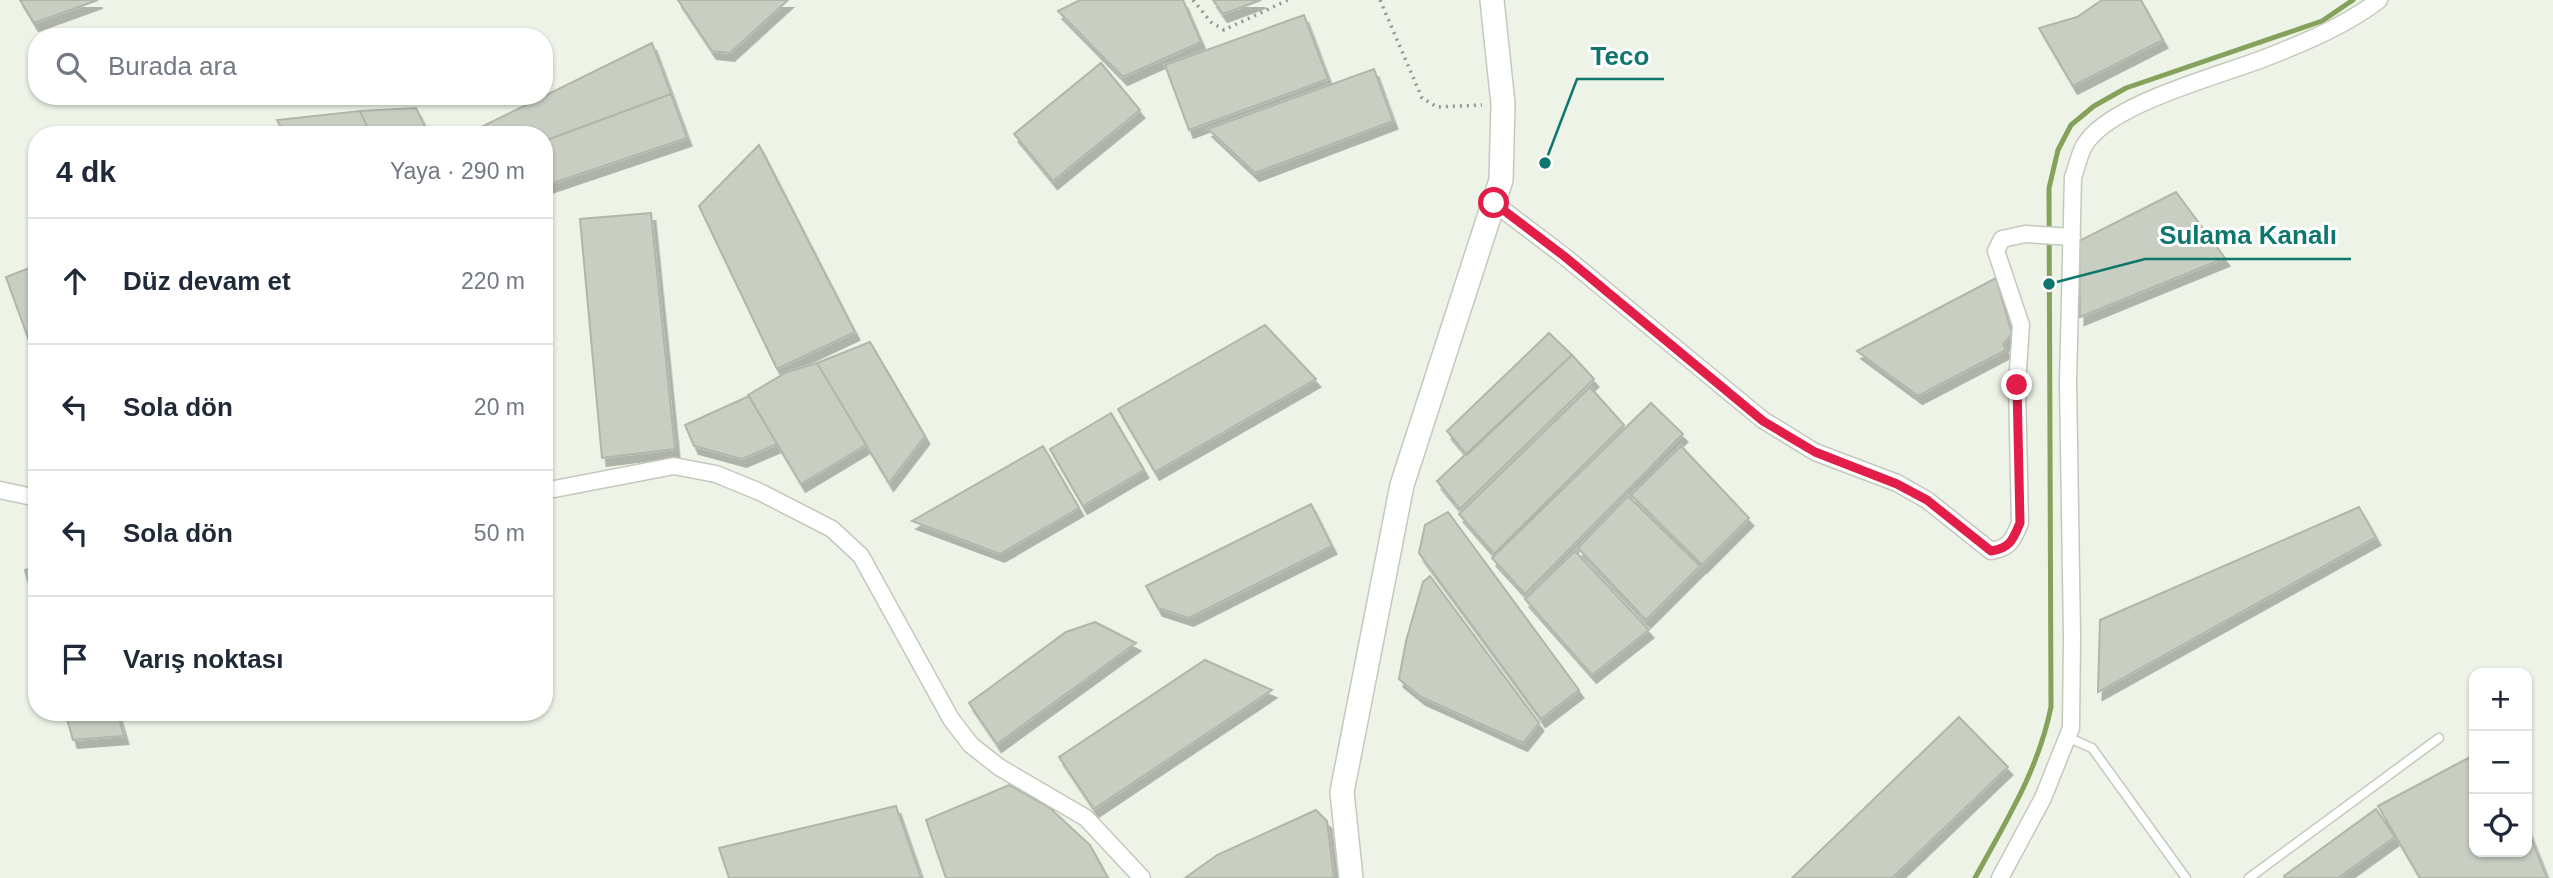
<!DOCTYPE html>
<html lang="tr">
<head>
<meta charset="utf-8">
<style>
  body { margin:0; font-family:Arial,sans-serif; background:#f2f2f3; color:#1f2937 }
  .controls { position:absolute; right:21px; bottom:21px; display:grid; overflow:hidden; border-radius:14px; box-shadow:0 2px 5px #0004 }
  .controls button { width:63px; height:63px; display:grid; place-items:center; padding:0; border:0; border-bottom:2px solid #e0e1e3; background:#fff; color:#1f2937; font:35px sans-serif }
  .stop { position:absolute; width:21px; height:21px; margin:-16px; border:5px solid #e11d48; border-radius:50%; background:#fff }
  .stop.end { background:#e11d48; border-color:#fff; box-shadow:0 2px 7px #0008 }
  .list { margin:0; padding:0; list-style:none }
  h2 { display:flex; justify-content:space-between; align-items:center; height:91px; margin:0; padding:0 28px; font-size:30px }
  h2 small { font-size:23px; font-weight:400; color:#747a83 }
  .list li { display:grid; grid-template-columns:46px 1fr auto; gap:21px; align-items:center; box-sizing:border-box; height:126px; padding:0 28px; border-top:2px solid #e0e1e3 }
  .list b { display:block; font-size:26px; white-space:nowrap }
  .list em { font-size:23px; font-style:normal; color:#747a83 }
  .icon { flex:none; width:38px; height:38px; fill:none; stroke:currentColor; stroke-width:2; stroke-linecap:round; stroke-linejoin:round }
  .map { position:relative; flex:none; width:2553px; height:878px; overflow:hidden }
  .search { position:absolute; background:#fff; box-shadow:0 2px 5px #0004; left:28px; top:28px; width:525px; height:77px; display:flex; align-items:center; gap:18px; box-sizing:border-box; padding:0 24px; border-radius:28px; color:#747a83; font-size:26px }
  .panel { position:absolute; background:#fff; box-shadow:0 2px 5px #0004; left:28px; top:126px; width:525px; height:595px; border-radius:28px }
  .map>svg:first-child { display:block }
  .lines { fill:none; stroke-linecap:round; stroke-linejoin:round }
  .stream { stroke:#85a25c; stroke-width:5 }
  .building { fill:#c8cec1; stroke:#b1b6aa; stroke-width:2; filter:url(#shadow) }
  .lane-casing { stroke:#c3c9bc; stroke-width:11 }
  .street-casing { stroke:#c3c9bc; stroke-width:19 }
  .secondary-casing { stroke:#c3c9bc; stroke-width:26 }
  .path { stroke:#93988e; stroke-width:3.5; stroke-dasharray:2 5; stroke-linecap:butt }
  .lane { stroke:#fff; stroke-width:8 }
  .street { stroke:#fff; stroke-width:16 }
  .secondary { stroke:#fff; stroke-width:23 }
  .route { stroke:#e11d48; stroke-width:9 }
  .leader { fill:none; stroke:#0f766e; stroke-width:2.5 }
  .callout-dot { fill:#0f766e; stroke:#fff; stroke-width:2.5 }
  .callout-label { font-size:26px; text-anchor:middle; font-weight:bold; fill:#0f766e; stroke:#fff; stroke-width:6; stroke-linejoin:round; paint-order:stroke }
</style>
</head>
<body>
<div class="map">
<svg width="2553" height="878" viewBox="0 0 2553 878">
  <defs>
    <filter id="shadow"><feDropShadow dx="4.5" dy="8" stdDeviation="0" flood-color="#0004"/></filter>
  </defs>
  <rect width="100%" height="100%" fill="#edf3e6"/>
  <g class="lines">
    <path class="stream" d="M1975,878C2006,821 2038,771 2051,707L2049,188L2058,150L2071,125L2094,106L2126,88L2322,21L2353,0"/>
  </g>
  <path class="building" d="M20,0H98L34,23Z
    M678,0H788L730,53L712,51Z
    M1080,0H1183L1201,42L1123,77L1058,11Z
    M1213,0H1261L1223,14Z
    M2102,0H2141L2163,40L2073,86L2039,28L2077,17Z
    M1304,15L1328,79L1189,130L1165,65Z
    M652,43L671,94L544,141V135H472L471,132Z
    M1101,63L1140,110L1053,181L1014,134Z
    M1374,69L1393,121L1255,173L1208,129Z
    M671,94L687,138L544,186V141Z
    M416,108L429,135H371L360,111Z
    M360,111L371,135H285L277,120Z
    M759,145L855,332L777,369L699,206Z
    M2176,192L2225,258L2080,317L2079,241Z
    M651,213L675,449L602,458L580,219Z
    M37,265V363L6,277Z
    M1996,278L2012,334L2003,344L2006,350L1918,396L1857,351Z
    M1265,325L1316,379L1155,472L1118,409Z
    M1549,333L1572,355L1467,455L1447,431Z
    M870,342L925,436L889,483L817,363Z
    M1572,355L1594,379L1460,509L1437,481Z
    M817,363L866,445L801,484L748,395L787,372Z
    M1590,387L1624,425L1494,554L1459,514Z
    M749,396L777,444L742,459L694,446L685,425Z
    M1651,403L1683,434L1525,594L1492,558Z
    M1111,413L1144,470L1083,506L1050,449Z
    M1043,446L1079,508L1000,554L912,521Z
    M1681,446L1749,518L1702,565L1631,495Z
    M1628,496L1700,566L1646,620L1578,548Z
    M1311,504L1332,546L1189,618L1158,608L1146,586Z
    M2359,507L2376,537L2098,692L2100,620Z
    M1448,512L1579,690L1541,719L1419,553L1425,525Z
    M1575,551L1649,630L1592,675L1525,599Z
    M37,567V612L25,570Z
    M1430,576L1539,723L1523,743L1421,697L1399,679L1406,641L1423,582Z
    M1095,622L1136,643L997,744L969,703L1066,632Z
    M1205,660L1272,690L1094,809L1059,757Z
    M65,712H117L124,736L73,740Z
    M1959,717L2008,767L1892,878H1792Z
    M2474,755V852H2527V828L2547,878H2420L2378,806Z
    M1009,785L1050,808L1090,845L1108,878H946L926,820Z
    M896,806L921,878H729L719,848Z
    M2376,809L2395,837L2338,878H2285L2284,876Z
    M1316,810L1327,821L1334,878H1185L1217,855Z"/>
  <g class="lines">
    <defs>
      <path id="lane" d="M2067,737L2092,748L2186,878
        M2249,878L2439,738"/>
      <path id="street" d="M1494,203L1564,256L1763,420L1815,452L1897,483L1927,500L1991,551C2010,548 2013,540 2020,523L2017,385L2021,325L1996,251L2002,239L2025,234L2072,237
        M0,490L37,498
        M544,491L674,466L716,474L760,492L832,529L861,556L951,719L971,745L999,767L1086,818L1142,878
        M2000,878L2043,798L2071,728L2072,637L2068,381L2073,177C2077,167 2079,155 2084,146C2108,103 2224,75 2270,56C2308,41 2346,25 2379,0"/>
      <path id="secondary" d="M1351,878L1342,792L1402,485L1501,180L1503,104L1492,0"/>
    </defs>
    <use href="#lane" class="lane-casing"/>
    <use href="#street" class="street-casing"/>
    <use href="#secondary" class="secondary-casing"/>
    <path class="path" d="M1193,0L1211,22L1224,30L1288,0
      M1380,0L1422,98L1437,107L1482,105"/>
    <use href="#lane" class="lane"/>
    <use href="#street" class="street"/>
    <use href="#secondary" class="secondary"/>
  </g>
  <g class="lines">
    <path class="route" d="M1494,203L1564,256L1763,421L1815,452L1897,484L1927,500L1991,551C2010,548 2013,540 2020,523L2017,385"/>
  </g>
  <path class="leader" d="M1545 163L1577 79H1664M2049 284L2145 259H2351"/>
  <g class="callout-dot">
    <circle cx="1545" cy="163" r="7"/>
    <circle cx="2049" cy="284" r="7"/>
  </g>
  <g class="callout-label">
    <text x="1620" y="65">Teco</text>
    <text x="2248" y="244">Sulama Kanalı</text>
  </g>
</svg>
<div class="controls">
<button>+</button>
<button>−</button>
<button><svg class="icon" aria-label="locate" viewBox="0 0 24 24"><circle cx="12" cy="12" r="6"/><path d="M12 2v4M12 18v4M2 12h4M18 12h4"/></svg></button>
</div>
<div class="stop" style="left:1494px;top:203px"></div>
<div class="stop end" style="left:2017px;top:385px"></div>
<div class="search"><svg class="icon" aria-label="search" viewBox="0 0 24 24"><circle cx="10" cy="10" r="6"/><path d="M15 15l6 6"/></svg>Burada ara</div>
<section class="panel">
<h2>4 dk<small>Yaya · 290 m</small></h2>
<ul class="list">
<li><svg class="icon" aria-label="ahead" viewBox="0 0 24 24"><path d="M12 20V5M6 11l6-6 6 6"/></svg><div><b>Düz devam et</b></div><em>220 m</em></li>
<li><svg class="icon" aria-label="left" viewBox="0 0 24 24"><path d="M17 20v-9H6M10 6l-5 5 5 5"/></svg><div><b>Sola dön</b></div><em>20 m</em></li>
<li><svg class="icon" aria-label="left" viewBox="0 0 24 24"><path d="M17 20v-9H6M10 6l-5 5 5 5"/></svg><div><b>Sola dön</b></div><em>50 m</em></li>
<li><svg class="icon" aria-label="arrive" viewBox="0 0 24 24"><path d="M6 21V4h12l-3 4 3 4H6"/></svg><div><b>Varış noktası</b></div></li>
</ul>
</section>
</div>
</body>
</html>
